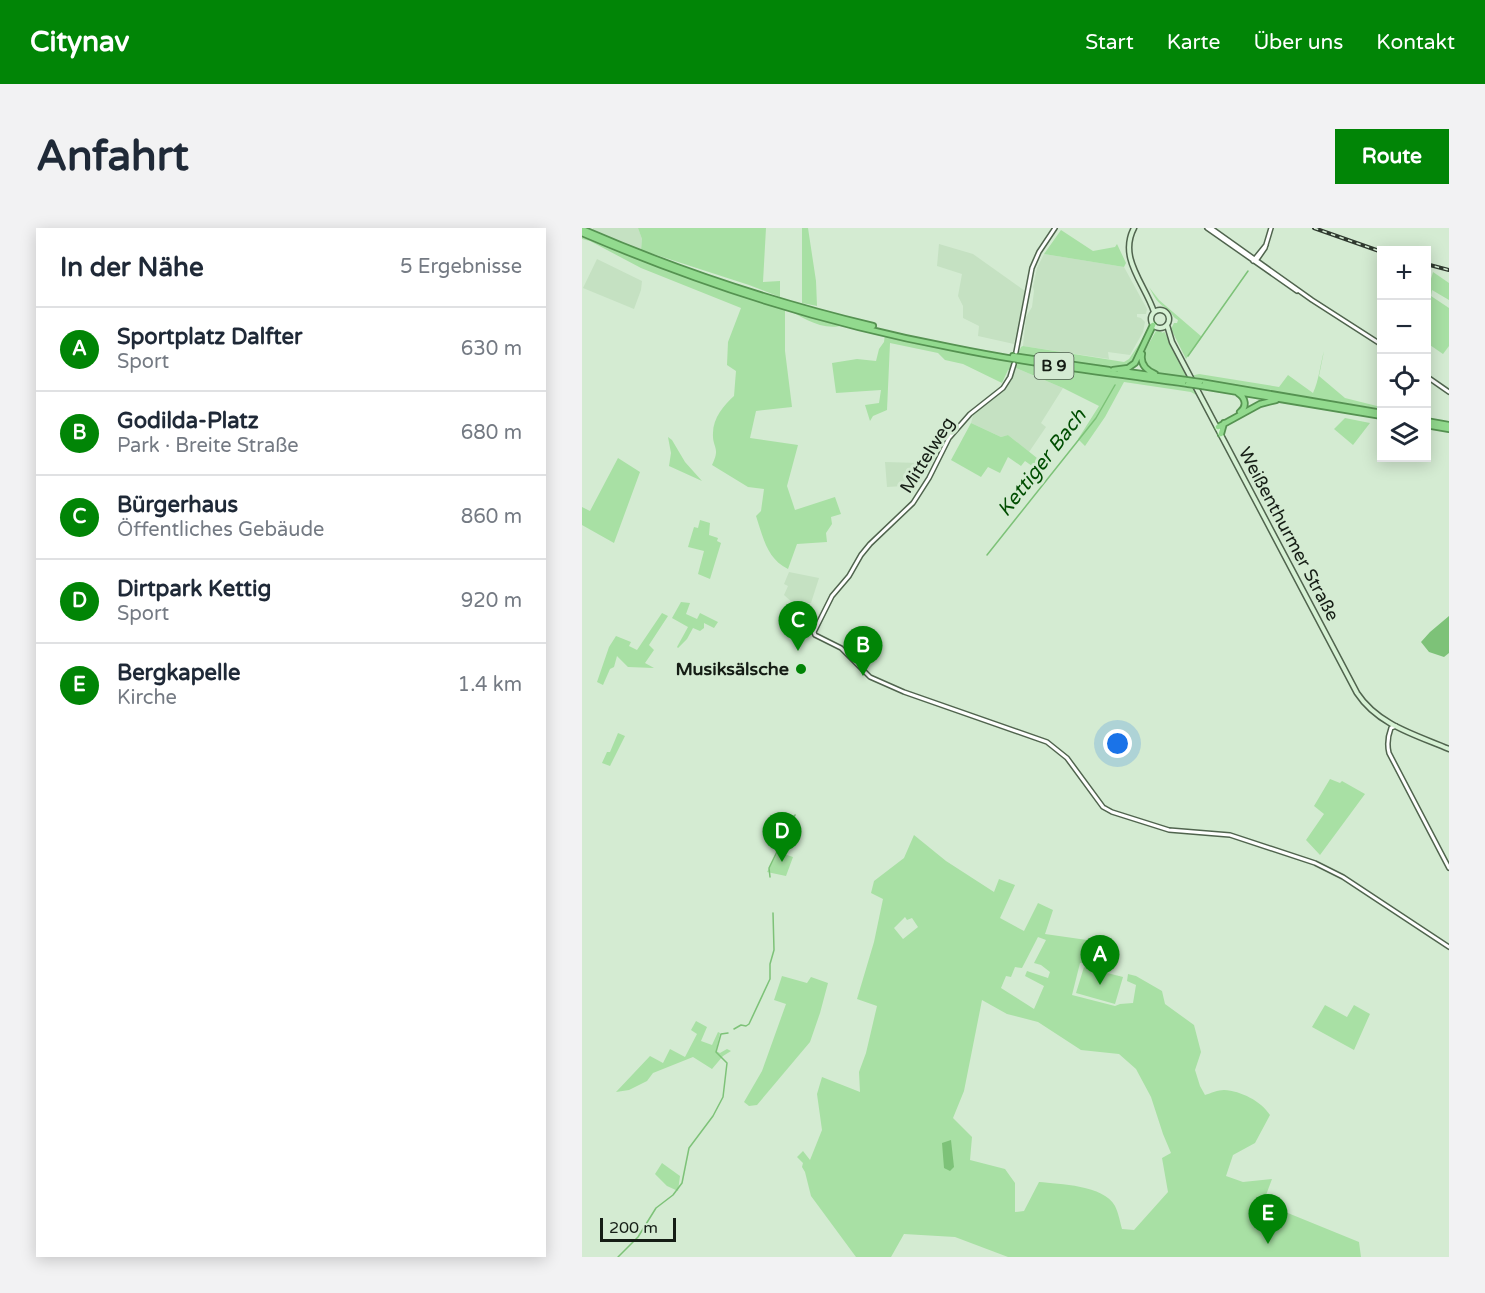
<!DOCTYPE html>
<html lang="de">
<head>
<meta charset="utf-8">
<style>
  body { margin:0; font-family:"Varela Round",sans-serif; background:#f2f2f3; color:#1f2937 }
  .controls { position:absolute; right:18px; top:18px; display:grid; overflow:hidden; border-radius:0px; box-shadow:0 3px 15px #0003 }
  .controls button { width:54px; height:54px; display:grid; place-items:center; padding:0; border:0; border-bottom:2px solid #e0e1e3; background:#fff; color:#1f2937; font:30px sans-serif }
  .scale { position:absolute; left:18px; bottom:15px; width:76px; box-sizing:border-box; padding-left:6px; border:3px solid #151d15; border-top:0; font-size:16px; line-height:21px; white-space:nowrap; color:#151d15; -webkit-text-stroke:4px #d4ebd2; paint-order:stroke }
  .you { position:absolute; left:536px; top:516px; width:21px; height:21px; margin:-15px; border:4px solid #fff; border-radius:50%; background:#1a73e8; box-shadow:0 0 0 9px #1a73e833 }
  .badge { display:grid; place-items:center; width:39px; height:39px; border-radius:50%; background:#018506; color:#fff; font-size:20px; font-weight:700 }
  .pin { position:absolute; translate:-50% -50px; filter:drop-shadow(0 2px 3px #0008) }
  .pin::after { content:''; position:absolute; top:32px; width:21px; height:18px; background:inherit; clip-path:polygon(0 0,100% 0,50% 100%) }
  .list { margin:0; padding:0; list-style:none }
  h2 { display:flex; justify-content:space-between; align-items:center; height:78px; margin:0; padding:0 24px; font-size:26px }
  h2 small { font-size:20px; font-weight:400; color:#747a83 }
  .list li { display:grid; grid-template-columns:39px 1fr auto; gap:18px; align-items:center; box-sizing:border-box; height:84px; padding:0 24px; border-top:2px solid #e0e1e3 }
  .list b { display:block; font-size:22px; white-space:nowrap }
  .list p { margin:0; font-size:20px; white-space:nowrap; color:#747a83 }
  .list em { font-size:20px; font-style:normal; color:#747a83 }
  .icon { flex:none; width:33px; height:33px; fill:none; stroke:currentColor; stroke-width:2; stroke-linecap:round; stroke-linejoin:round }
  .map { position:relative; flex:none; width:867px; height:1029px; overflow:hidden; border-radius:0px }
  header { display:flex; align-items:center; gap:36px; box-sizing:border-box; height:84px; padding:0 30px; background:#018506; color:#fff }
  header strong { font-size:28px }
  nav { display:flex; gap:33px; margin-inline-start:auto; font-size:21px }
  .intro { display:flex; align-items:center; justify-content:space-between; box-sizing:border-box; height:144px; padding:0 36px }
  h1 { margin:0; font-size:42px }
  .button { padding:15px 27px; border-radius:0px; background:#018506; color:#fff; font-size:21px; font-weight:700 }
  main { display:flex; gap:36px; padding:0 36px }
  aside { flex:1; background:#fff; border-radius:0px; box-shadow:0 3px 15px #0003 }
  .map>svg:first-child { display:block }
  .built { fill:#c5e1c2 }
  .green { fill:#a8e0a4; fill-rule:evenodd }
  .water { fill:#7dc278 }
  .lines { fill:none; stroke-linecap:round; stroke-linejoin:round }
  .stream { stroke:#7dc278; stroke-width:1.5 }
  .tertiary-casing { stroke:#50644e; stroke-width:6 }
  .secondary-casing { stroke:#50644e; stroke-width:7 }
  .trunk-casing { stroke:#559251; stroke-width:8 }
  .tertiary { stroke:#fff; stroke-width:3 }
  .secondary { stroke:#d6f1d4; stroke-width:4 }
  .trunk { stroke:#92da8e; stroke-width:4.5 }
  .rail-casing { stroke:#2f392f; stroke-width:4 }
  .rail { stroke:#d4ebd2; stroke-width:1.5; stroke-dasharray:4.5; stroke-linecap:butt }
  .trunk-bridge-casing { stroke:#559251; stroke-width:8; stroke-linecap:butt }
  .trunk-bridge { stroke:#92da8e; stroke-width:4.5 }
  .poi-dot { fill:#018506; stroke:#d4ebd2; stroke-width:2 }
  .labels { text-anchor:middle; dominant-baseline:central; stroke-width:6; stroke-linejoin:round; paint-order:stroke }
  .shield { fill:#d4ebd2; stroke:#4e5b4e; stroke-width:1.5 }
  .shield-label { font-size:16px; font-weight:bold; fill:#151d15 }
  .street-label { font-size:18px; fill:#151d15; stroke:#d4ebd2 }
  .poi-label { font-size:18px; font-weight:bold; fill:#151d15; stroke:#d4ebd2; text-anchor:end }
  .water-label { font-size:20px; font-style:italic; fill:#014e02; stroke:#d4ebd2 }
</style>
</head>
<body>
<header>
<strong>Citynav</strong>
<nav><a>Start</a><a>Karte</a><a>Über uns</a><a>Kontakt</a></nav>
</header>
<div class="intro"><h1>Anfahrt</h1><a class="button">Route</a></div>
<main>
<aside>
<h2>In der Nähe<small>5 Ergebnisse</small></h2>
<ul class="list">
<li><span class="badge">A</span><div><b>Sportplatz Dalfter</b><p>Sport</p></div><em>630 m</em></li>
<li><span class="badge">B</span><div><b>Godilda-Platz</b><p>Park · Breite Straße</p></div><em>680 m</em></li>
<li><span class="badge">C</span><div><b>Bürgerhaus</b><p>Öffentliches Gebäude</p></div><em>860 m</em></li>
<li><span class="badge">D</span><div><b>Dirtpark Kettig</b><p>Sport</p></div><em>920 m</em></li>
<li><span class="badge">E</span><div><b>Bergkapelle</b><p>Kirche</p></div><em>1.4 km</em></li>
</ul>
</aside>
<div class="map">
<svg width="867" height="1029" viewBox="0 0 867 1029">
  <rect width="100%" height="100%" fill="#d4ebd2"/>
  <path class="built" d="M11,0H56L60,11L59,22L11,3Z
    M357,16L391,26L443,63L432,116L396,108L397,98L381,90V78L376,68L380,46L355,38Z
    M462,26L542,39L565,81L564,86H555V89L559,90L563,94L561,104L548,127L526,124L527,131L441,118L444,89L450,79L452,63L451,59L455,40Z
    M15,31L60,53L59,62L52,81L1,60Z
    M434,140L481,160L459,195L464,199L447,224L426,207L419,209L389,195L392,184L423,161Z
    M303,234L338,235L336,257L305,259Z
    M207,344L237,350L229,375L220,376L211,383L206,380L211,375L202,367L206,358L202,356Z"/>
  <path class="green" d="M56,0H184L181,54L198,53V69L167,57L59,22L60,11Z
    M220,0H226L234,53L235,78L220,75Z
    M479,2L511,23L533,19L535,16L544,35L542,39L462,26Z
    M0,8L92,44L262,97C241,104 220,89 203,80V123L210,179L174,183L168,210L216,217L205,258L213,282L253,269L259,286L249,289L250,296L244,305L245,314L215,316L206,341C185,331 181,309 174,288L179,283L182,261L166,259L130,237C139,219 130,220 131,205C131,190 142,177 152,168L154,143L145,137L146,114L159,80L59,40L8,13L0,11Z
    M851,44L867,55V72L850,62L849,68L867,80V118L861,126L845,115V64Z
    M567,59L577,72L620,109L604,131L589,101L592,95H595L596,92C590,89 591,86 586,82C574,73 574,72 567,59Z
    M568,100L553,132L546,139L536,140L436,126L439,119L441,118L542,134L547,131Z
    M575,101L581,102L578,103L581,105L582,103L605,149L575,145L564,140L560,128Z
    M303,106L369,122L432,134L429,142H426L420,155L381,136L363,132L356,125L308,115L305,182L291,188L288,193L283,177L297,175L299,162L254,165L250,135L275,131L294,133L297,121L302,114Z
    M742,123L737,148L763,170L799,179V181L629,153L609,148L617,146L697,159L706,147L731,165C737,152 738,137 742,123Z
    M434,134L607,160L612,161L616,168L609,164L542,154L523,189L503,218L496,211L517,178L481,160L434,140Z
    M763,190L788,195L771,217L752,201Z
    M389,195L419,209L426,207L460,234L450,238L443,233L439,238L426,229L418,245L406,239L399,249L369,232Z
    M86,209L90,212L103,234L120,253L87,238L89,225Z
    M36,230L58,244L32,315L0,297V279L8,283Z
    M118,292L128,295L127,307L136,310L135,313L139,315L128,351L116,346L122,323L106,319L112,299L116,300Z
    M99,374L108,375L104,386L115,391L118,385L136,394L132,400L122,395V400L118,403L111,400L105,411L96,420L95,419L106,399L90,390Z
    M80,385L86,388L67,417L72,422L63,435L72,440L46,439L35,428L32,439L28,441L21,457L15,454L27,419L34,408L49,414L47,418L55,422Z
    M36,505L43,508L28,538L20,535L25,524H28Z
    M748,551L758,555L760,553L783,566L738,627L724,612L742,586L732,578Z
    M332,607L364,633L412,664L417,651L433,657L418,690L442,703L456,675L471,682L463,706L519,714L516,734L498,735L490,767L533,778L538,776L551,775L554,757L545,753L546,746L554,748L580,763L583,776L612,797L619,824L613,842L618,858L623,867C629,865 636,862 642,862C659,863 679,873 688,887L673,915L651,927L644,948L661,954L690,951L681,975L777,1014L779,1029H426L373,1009L322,1006L309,1029H274L229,968L223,944L220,939L221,935L215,929L221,923L228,932L240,902L235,866L240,849L278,864L277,844L284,825L295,778L275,771L292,714L301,671L289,665L292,653L322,630ZM323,689L325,692L330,690L336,699L321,711L312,700ZM456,709L464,712L452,735L459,737L468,744L466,750L445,743L443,748L462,758L452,781L419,760L424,748L429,749L433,739L440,740ZM400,772L425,786L456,794L499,822L537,826L554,841L569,869L581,906L589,925L580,930L586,964L552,1002L540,1001C538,993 536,984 533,978C522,957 477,956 457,954L442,983L433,984V955L423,941L388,932L390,909L371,890L382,863Z
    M196,624L211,629L204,648L185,644Z
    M502,739L541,749L533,776L494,765Z
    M200,748L225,755L229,749L246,755L238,785L228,814L175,877L167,878L162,874L180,843L204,776L192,772Z
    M743,777L765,789L772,777L788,786L772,822L730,799Z
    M114,793L125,799L119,813L130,817L136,804L138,805L134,823L138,825L145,821L149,823L141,828L130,841L111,829L71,845L65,853L47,862L34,864L68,828L81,835L88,821L103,829L115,806L109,802Z
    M80,935L98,948L96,963L85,958L73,946Z"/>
  <path class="water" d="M867,388V425L862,429L847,424L839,414L848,404Z
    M369,912L372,939L368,943L362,940L360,915Z"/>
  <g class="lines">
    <path class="stream" d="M606,128L666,43
      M405,327L514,190L533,157
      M188,649L187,640L213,587
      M152,801L159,797L164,798L167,796L188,751V736L192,722L191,685
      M36,1029L56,1009L74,980L91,967L100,955L107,920L131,888L141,869L145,835L134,824L139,806L146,805"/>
    <defs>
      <path id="tertiary" d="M625,0L715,63
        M629,0L730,72L800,117
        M671,33L684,17
        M674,33L683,20L689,0
        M434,124L450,40L457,24L473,0
        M432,136L428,149L421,160L388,186L367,210L347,250L331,275L288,316L279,327L267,348L250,368L232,404L233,407L259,420L288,449L322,464L465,514L485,530L521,579L530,584L587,602L648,607L733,635L761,649L867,719
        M844,148L867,164
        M814,498L809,500C806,508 805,517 807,525L867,640"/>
      <path id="secondary" d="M552,0C536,30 563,56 572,84
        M569 91a9 9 0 1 1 18 0a9 9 0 1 1-18 0Z
        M585,97L590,114L775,465C796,497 834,507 867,521"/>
      <path id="trunk" d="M0,1C94,42 191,74 291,98
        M0,5C119,56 245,96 372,120C450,136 528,145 606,156
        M560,126C558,136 564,142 573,146
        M431,128L527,142
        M531,142L546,140L553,135L571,97
        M538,143L604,152
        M618,154L800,185
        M620,158L800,188
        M656,165C664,170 665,179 658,184
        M844,193L867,197
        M844,197L867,201
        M636,199L678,176L694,172
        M639,206L642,195"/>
    </defs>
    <use href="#tertiary" class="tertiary-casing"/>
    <use href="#secondary" class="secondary-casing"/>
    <use href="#trunk" class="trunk-casing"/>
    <use href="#tertiary" class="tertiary"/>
    <use href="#secondary" class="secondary"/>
    <use href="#trunk" class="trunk"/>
    <defs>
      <path id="rail" d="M732,0L800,24
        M844,36L867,42"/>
    </defs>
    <use href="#rail" class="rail-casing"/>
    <use href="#rail" class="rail"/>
    <defs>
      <path id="trunk-bridge" d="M604,152L618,154
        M606,156L620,158"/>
    </defs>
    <use href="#trunk-bridge" class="trunk-bridge-casing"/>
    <use href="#trunk-bridge" class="trunk-bridge"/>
  </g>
  <circle class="poi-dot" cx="219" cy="441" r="6"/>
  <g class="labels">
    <rect class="shield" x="452.5" y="125" width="39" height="26" rx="4.5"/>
    <g class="shield-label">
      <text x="472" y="138">B 9</text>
    </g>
    <g class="street-label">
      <text transform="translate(345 227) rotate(-58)">Mittelweg</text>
      <text transform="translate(707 306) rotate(62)">Weißenthurmer Straße</text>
    </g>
    <g class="poi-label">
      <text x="207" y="441">Musiksälsche</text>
    </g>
    <g class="water-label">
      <text transform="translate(460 235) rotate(-52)">Kettiger Bach</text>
    </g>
  </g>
</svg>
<div class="controls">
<button>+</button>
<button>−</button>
<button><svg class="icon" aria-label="locate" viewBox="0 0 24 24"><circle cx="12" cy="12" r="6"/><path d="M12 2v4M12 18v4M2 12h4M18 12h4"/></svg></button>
<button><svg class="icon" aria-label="layers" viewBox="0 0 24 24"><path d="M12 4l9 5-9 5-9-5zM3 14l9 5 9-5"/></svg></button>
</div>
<div class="scale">200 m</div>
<div class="you"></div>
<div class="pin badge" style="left:518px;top:757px">A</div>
<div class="pin badge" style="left:281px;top:448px">B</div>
<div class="pin badge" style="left:216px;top:423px">C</div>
<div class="pin badge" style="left:200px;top:634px">D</div>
<div class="pin badge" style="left:686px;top:1016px">E</div>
</div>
</main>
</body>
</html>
